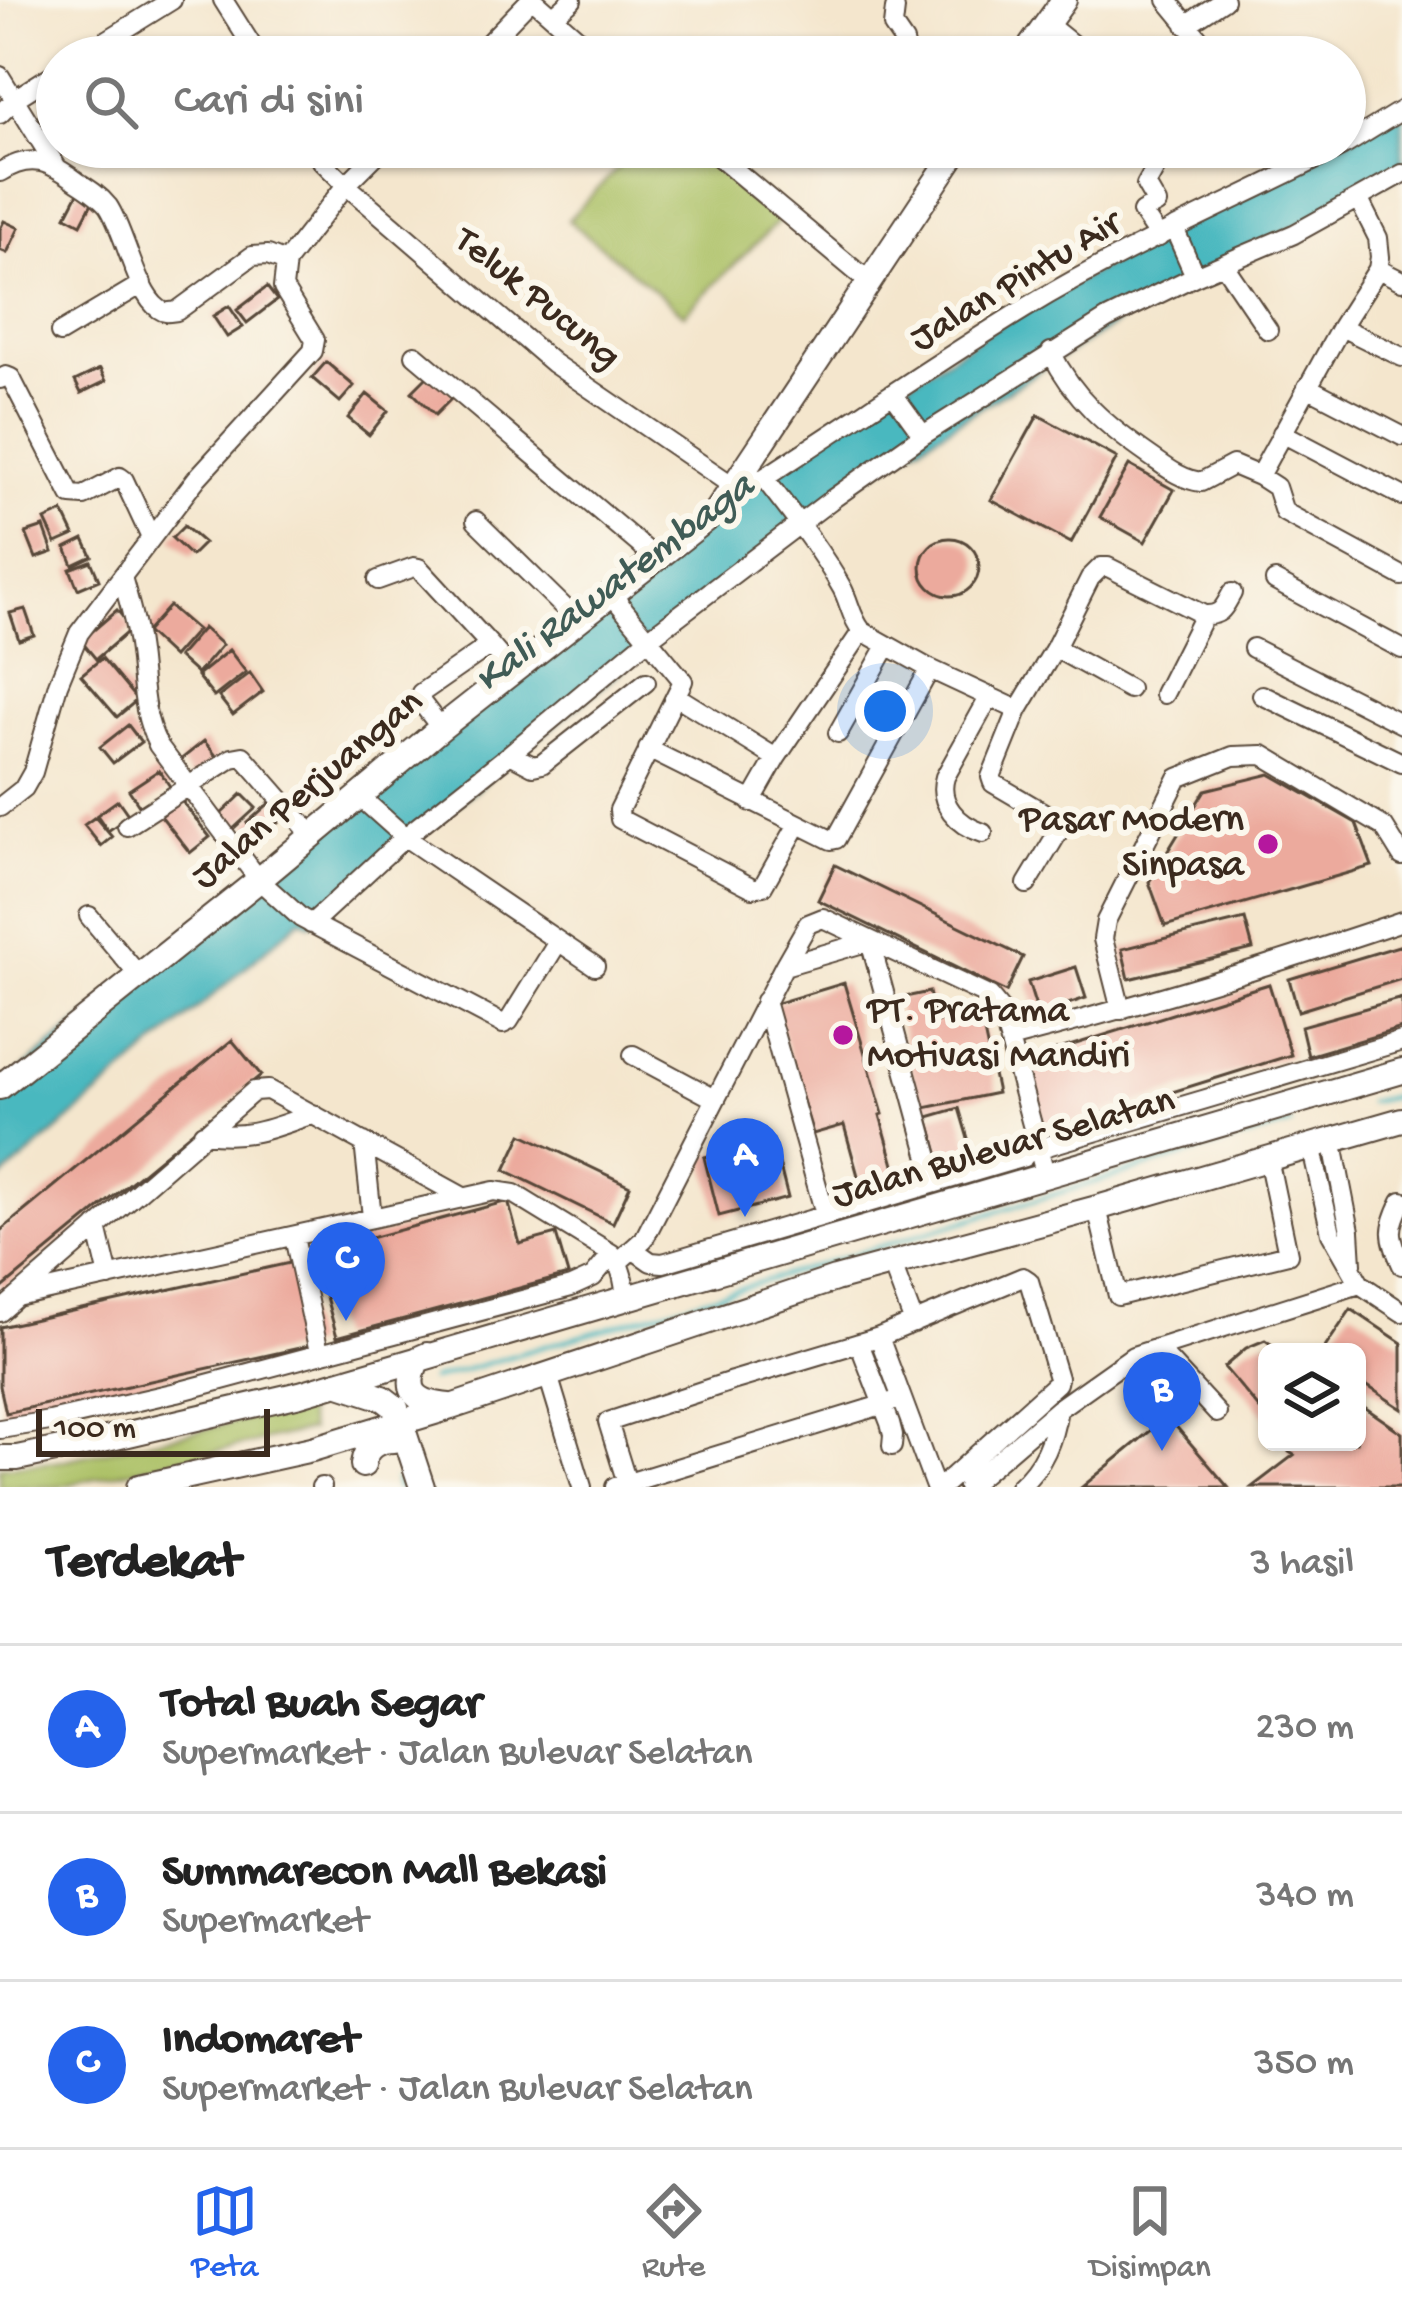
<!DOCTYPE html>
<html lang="id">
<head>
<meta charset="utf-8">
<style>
  body { margin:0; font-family:"Gochi Hand",sans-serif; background:#f6f6f6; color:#222 }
  .controls { position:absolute; right:36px; bottom:36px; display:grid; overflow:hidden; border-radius:18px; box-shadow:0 3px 9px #0004 }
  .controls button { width:108px; height:108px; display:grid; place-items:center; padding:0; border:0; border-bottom:3px solid #e0e0e0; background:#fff; color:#222; font:60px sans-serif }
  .scale { position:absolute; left:36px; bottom:30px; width:234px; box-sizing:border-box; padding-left:12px; border:6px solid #3b2a1e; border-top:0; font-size:33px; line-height:42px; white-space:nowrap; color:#3b2a1e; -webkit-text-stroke:9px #fbf7ec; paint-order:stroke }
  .you { position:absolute; left:885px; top:711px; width:42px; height:42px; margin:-30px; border:9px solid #fff; border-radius:50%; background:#1a73e8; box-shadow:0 0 0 18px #1a73e833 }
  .badge { display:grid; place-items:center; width:78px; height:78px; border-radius:50%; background:#2563eb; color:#fff; font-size:39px; font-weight:700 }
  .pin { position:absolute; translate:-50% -99px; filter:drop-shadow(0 3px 6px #0008) }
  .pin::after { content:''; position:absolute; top:63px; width:42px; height:36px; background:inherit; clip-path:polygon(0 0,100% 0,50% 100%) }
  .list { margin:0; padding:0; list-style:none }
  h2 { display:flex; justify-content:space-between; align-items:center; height:156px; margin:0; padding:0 48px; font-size:51px }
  h2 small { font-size:39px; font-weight:400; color:#767676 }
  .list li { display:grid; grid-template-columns:78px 1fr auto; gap:36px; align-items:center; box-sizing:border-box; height:168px; padding:0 48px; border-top:3px solid #e0e0e0 }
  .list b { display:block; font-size:45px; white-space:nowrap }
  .list p { margin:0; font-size:39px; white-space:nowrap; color:#767676 }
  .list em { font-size:39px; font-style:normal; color:#767676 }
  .icon { flex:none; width:66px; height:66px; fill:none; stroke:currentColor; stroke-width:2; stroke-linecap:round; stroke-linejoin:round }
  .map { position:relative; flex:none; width:1402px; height:1487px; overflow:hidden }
  .search { position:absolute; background:#fff; box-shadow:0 3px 9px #0004; left:36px; right:36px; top:36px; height:132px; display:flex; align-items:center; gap:30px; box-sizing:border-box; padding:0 42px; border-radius:66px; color:#767676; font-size:45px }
  .sheet { height:660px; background:#fff }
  nav { display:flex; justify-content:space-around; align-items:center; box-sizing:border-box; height:168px; border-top:3px solid #e0e0e0; background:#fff; font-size:33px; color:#767676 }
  nav a { display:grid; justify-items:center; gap:6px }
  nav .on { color:#2563eb }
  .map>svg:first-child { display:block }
  .green { fill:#aac064; stroke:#727541; stroke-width:3 }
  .water { fill:#49b8bf; stroke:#42716e; stroke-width:3 }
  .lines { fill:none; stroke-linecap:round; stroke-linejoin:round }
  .stream { stroke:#49b8bf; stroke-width:4.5 }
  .building { fill:#ecaa9d }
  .minor-casing { stroke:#574638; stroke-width:22 }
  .major-casing { stroke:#574638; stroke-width:28 }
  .minor { stroke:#fff; stroke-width:18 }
  .major { stroke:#fff; stroke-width:24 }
  .poi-dot { fill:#b5179e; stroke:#fbf7ec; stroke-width:4.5 }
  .labels { text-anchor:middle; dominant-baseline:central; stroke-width:12; stroke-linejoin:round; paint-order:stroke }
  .street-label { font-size:39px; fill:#3b2a1e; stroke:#fbf7ec }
  .poi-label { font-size:39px; fill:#3b2a1e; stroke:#fbf7ec; text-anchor:end }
  .water-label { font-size:42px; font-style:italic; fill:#405c56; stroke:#fbf7ec }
</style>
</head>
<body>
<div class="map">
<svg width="1402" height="1487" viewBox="0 0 1402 1487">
  <rect width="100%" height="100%" fill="#fbf7ec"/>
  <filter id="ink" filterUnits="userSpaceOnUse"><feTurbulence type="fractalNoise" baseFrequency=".00833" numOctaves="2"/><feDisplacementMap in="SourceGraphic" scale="24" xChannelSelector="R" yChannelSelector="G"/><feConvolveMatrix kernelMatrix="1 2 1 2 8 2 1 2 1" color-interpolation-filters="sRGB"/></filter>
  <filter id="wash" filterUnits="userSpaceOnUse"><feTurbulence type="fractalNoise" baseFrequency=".004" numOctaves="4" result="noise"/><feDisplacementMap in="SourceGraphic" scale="48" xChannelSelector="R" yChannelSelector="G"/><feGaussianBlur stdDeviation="2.7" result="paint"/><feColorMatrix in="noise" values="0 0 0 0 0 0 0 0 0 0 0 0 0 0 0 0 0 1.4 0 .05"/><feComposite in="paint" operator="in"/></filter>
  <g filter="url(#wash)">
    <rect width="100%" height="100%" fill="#f4e6cd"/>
    <path class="green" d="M638,147H707L787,213L684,314L568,220Z
      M305,1407L310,1430L57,1487H0V1467L56,1462Z"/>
    <path class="water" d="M1402,110V174L1185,281L831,500L311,924L301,919L0,1180V1087L753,481L1025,309Z"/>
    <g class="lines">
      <path class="stream" d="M1369,1102L1402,1095
        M431,1380L1291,1124
        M395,1480L397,1487"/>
    </g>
    <g id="blocks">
      <path class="building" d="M79,191L94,199L81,224L66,216Z
        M4,221L19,228L7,253L0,250V229Z
        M267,287L277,300L247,323L237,310Z
        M229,306L243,327L227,337L213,316Z
        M326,362L354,386L340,402L312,378Z
        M100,369L106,381L81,393L75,381Z
        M432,372L455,395L435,415L412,392Z
        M367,394L388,411L369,435L348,418Z
        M1038,415L1117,458L1071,543L991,500Z
        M1129,465L1174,490L1145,542L1100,517Z
        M63,512L74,535L56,543L45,520Z
        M184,526L204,543L191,556L172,538Z
        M44,527L53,552L36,558L26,533Z
        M921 567a29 29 0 1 1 58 0a29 29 0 1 1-58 0Z
        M84,539L92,556L73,565L66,548Z
        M91,561L99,580L78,589L70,569Z
        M169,606L197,630L173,657L146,632Z
        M25,609L34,635L19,640L10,613Z
        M117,610L132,628L96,659L81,641Z
        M203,628L222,645L197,674L178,657Z
        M229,650L246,672L214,697L197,676Z
        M102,658L137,700L117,717L81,675Z
        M250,673L263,692L233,715L219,697Z
        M128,725L141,742L113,763L100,747Z
        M204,741L218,758L192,778L179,761Z
        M159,770L171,788L141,808L129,790Z
        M1270,774L1356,823L1372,866L1165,926L1149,882L1205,790Z
        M242,794L256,808L232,830L219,816Z
        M118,800L129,816L108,831L97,815Z
        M181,800L210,837L190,853L161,816Z
        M273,800L286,815L259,838L247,823Z
        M95,817L112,837L101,846L84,825Z
        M835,865L1023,957L1006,992L818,900Z
        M1245,919L1253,949L1129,979L1122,949Z
        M1402,945V979L1298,1011L1289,979Z
        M1076,967L1086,998L1038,1014L1028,982Z
        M844,983L883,1114L880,1115L896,1172L860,1183L844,1125L813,1134L774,1004Z
        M1269,984L1291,1055L1044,1132L1021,1061Z
        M929,992L936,1022L980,1013L997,1093L920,1109L896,999Z
        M1402,998V1028L1308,1056L1301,1026Z
        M232,1040L261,1075L0,1290V1231Z
        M959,1108L972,1152L940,1160L928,1117Z
        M522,1134L630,1186L613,1223L505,1170Z
        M773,1140L788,1198L719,1216L704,1157Z
        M508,1201L520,1244L556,1234L568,1275L337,1337L314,1253Z
        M294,1262L313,1345L6,1413L0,1386V1327Z
        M1351,1309L1402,1343V1409L1357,1379V1352H1322Z
        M1265,1340L1282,1352H1267V1418L1224,1367L1246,1348Z
        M1357,1402L1402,1433V1487H1252L1294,1455L1289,1452L1290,1442H1357Z
        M1167,1416L1228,1487H1082L1149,1432Z"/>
    </g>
  </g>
  <g filter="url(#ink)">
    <use href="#blocks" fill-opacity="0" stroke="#574638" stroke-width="3"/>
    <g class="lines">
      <defs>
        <path id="minor" d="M223,0L259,57
          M534,0L599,57
          M1167,0L1214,57
          M895,9L893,26L904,42L907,57
          M554,16L572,0
          M1047,24L1088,57
          M1186,25L1224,0
          M80,57L172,0
          M475,57L530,0
          M553,57L576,37
          M0,76L56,166
          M0,114L16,98L57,72
          M1345,145L1402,110
          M313,147L322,161L346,185L553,363L733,486L764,478C851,422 936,363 1024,309C1126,247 1235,201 1341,147
          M707,147L857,272L870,279
          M1141,147L1156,167L1146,185L1157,204L1142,212L1159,237
          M0,172C32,152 50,162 78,182C89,189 100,196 108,206C125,231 136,293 159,309C166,314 169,312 177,311L252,256L268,255L286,262
          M1174,228L1195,276
          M1224,265L1268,330
          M1378,269L1402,281
          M1341,327L1402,357
          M60,333L142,284
          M1051,352C1074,399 1108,427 1150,456C1166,467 1180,479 1201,482L1233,465L1259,476L1276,487L1284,512L1402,576
          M415,355L658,560
          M0,379L6,376L11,378L71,495L84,496L120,477L124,480L151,538
          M1307,387L1402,436
          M894,395L923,435
          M1282,433L1402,496
          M1259,476L1341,327L1378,269L1380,257L1378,238L1359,200
          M764,478C791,513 820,549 842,588C850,603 851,618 862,631L930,669L1018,710
          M476,521L577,620
          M122,577C127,595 133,614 136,633C144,672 139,708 158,745L259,880L301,918L503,1024L509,1021L558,942
          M378,580L414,567L419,568L490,645
          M1275,581L1402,649
          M612,595L683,681L619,810L620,819L753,888L763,886L797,826
          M1055,648L1090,578L1101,567H1108L1204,615C1222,616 1224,607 1232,593
          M1253,648L1402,724
          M1164,694L1204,615
          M1262,695L1402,763
          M676,696L776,758
          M441,728L421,702V693L490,645L512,671
          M838,733L887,646
          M648,749L831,840L836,839L930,669
          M510,754L533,766L542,764L646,682
          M359,796L405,837L595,966
          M751,802L776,758L862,631
          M0,807L24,788L33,772L58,684L79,633L197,478L313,351L315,340L283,288L286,262L346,185L384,147
          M127,826L232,758L243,756L312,835
          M983,833C958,825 937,803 945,777L990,696
          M1027,884L1063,824L993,783L991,777L1018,710L1055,648L1129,689
          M89,916L140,977
          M311,924L405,837L510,754L648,639L831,500L923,435L1107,319L1195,276L1294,234L1402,174
          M870,941L936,1183
          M784,966L870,941
          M765,1001L825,1214
          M1121,1010L1103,939L1106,921L1178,778L1233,756L1263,755L1384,827L1402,856
          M633,1055L715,1099
          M203,1133C251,1139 269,1129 313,1114
          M1332,1139L1350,1231L1352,1264
          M364,1142L372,1217
          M1311,1145L1331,1233L1360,1284L1402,1312
          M1037,1149L1402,1041
          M1046,1177L1009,1039C1142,1005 1272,965 1402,921
          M1402,1201C1388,1229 1389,1236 1402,1265
          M1097,1208L1118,1296L1288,1254L1268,1158
          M97,1227L109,1277
          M294,1237L319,1352
          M634,1250L651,1262L663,1263L1024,1157
          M618,1262L644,1239L784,966L808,924L823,918L990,997L1000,1009L1009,1039
          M892,1264L914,1323
          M17,1297L494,1191L514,1194L612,1254C622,1267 624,1282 626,1297
          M0,1312L254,1091L268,1090L463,1197
          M879,1337L1023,1277L1029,1281L1058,1378L1057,1383L941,1487
          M859,1343L890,1423L893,1435L892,1446
          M1157,1348L1217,1413
          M548,1375L582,1487
          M0,1429L50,1421L177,1392L571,1287L593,1277L612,1254
          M627,1483L608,1422L732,1381L879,1337L935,1487
          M321,1487H322
          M615,1487L901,1399
          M967,1487L1058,1409L1133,1356L1360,1284
          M1019,1487C1044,1465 1053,1440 1058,1409"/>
        <path id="major" d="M1023,57L1064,0
          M0,1087L259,880L441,728L717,511L959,147
          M427,1355L418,1359C402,1393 417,1403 449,1406
          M337,1383L383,1398L396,1408L422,1487
          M0,1458H17L94,1442L300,1394L1402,1071
          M363,1465C365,1447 377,1440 394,1440
          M139,1487L312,1449L451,1407L835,1279L1097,1208L1402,1120"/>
      </defs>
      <use href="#minor" class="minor-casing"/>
      <use href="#major" class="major-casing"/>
      <use href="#minor" class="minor"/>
      <use href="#major" class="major"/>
    </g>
  </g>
  <g class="poi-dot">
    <circle cx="1268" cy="844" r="12"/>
    <circle cx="843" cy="1035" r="12"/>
  </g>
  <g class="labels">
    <g class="street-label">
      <text transform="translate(1017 283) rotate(-31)">Jalan Pintu Air</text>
      <text transform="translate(536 300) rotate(39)">Teluk Pucung</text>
      <text transform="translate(309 791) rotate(-40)">Jalan Perjuangan</text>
      <text transform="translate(1004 1150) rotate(-16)">Jalan Bulevar Selatan</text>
    </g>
    <g class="poi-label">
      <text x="1244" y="822">Pasar Modern<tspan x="1244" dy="45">Sinpasa</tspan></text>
      <text x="867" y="1013" text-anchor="start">PT. Pratama<tspan x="867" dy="45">Motivasi Mandiri</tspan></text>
    </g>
    <g class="water-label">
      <text transform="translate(616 585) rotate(-37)">Kali Rawatembaga</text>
    </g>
  </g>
</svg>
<div class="controls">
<button><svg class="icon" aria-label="layers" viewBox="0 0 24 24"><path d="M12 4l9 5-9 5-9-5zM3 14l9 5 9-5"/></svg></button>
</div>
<div class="scale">100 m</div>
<div class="you"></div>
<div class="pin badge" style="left:745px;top:1217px">A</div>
<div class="pin badge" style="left:1162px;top:1451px">B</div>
<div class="pin badge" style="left:346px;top:1321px">C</div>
<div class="search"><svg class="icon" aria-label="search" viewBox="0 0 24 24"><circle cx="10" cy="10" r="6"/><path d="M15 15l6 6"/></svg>Cari di sini</div>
</div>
<section class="sheet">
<h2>Terdekat<small>3 hasil</small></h2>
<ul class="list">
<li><span class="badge">A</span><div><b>Total Buah Segar</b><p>Supermarket · Jalan Bulevar Selatan</p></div><em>230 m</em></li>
<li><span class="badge">B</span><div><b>Summarecon Mall Bekasi</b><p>Supermarket</p></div><em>340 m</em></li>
<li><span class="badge">C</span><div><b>Indomaret</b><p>Supermarket · Jalan Bulevar Selatan</p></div><em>350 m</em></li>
</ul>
</section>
<nav>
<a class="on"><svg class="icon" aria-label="map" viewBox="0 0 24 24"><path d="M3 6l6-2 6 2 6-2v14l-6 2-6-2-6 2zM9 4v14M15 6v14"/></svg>Peta</a>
<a><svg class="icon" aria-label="directions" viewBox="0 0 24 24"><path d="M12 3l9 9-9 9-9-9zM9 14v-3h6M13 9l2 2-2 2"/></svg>Rute</a>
<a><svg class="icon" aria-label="saved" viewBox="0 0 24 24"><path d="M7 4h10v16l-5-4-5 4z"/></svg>Disimpan</a>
</nav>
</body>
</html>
